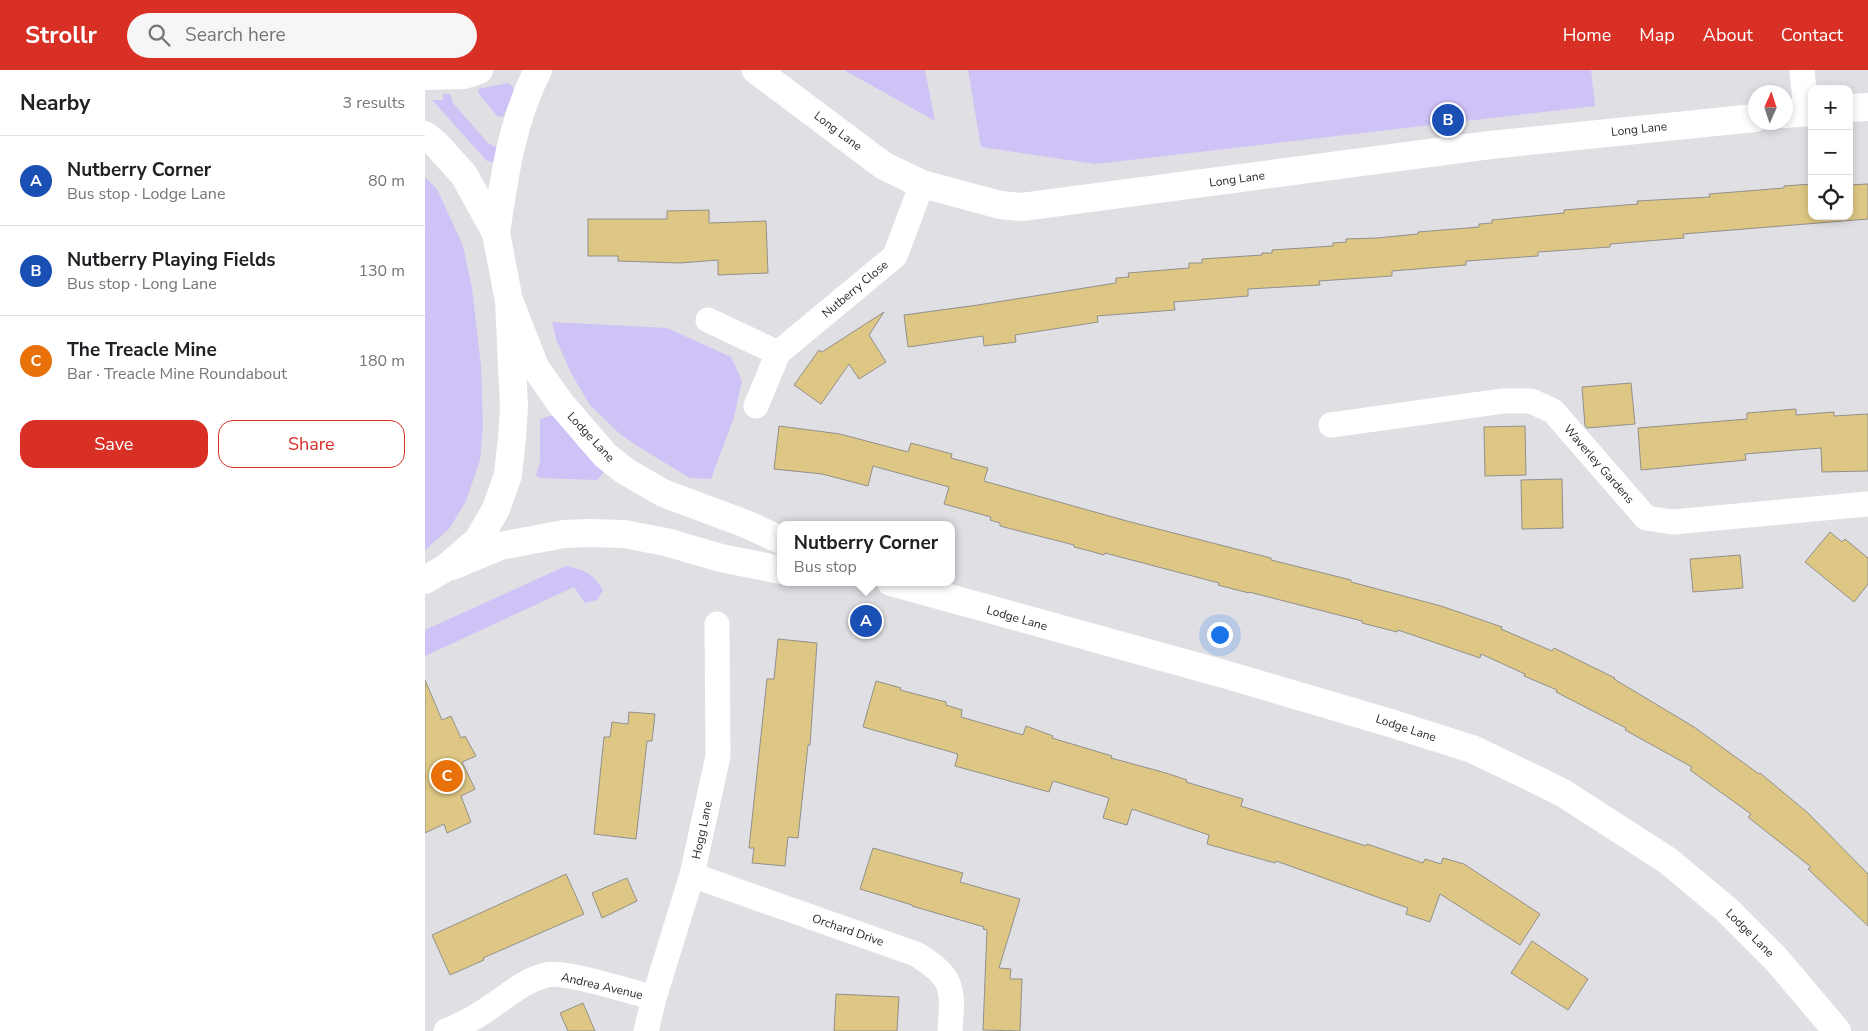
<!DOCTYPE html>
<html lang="en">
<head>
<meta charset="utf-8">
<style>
  body { margin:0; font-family:"Nunito Sans",sans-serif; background:#f6f6f6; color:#202124 }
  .controls { position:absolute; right:15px; top:15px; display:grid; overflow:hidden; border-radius:10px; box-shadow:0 2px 8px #0003 }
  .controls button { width:45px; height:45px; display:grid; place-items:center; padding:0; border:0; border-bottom:1px solid #e0e0e0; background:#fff; color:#202124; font:25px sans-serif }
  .compass { position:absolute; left:1323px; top:15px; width:45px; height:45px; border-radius:50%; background:#fff; box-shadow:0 2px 8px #0003; rotate:3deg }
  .you { position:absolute; left:794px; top:564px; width:18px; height:18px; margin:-12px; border:4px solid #fff; border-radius:50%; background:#1a73e8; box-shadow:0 0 0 8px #1a73e833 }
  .badge { display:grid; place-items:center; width:32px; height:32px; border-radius:50%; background:#d93025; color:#fff; font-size:16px; font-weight:700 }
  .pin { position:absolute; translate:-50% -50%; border:2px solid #fff; box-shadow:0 1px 5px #0006 }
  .popup { position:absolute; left:352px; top:451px; width:178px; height:65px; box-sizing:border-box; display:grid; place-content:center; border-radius:10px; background:#fff; filter:drop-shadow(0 1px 4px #0005); font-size:16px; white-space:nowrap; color:#757577 }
  .popup b { font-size:19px; color:#202124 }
  .popup::after { content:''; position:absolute; left:50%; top:100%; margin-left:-10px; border:10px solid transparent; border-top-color:#fff }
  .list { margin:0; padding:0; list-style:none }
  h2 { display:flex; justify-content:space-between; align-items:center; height:65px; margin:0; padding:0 20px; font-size:21px }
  h2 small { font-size:16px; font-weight:400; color:#757577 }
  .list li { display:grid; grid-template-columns:32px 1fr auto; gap:15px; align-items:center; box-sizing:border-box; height:90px; padding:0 20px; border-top:1px solid #e0e0e0 }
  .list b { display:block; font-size:19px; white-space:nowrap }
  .list p { margin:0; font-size:16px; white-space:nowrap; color:#757577 }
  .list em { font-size:16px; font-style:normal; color:#757577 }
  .actions { display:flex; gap:10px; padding:15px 20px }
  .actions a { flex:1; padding:11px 0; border:1px solid #d93025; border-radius:15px; text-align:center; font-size:18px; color:#d93025 }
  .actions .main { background:#d93025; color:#fff }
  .icon { flex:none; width:28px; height:28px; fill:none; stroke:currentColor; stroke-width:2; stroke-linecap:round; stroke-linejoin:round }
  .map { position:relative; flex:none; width:1443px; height:961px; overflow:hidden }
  header { display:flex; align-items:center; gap:30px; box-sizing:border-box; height:70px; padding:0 25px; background:#d93025; color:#fff }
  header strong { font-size:24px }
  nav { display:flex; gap:28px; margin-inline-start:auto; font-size:18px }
  .search { width:350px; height:45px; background:#f6f6f6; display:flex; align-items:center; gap:12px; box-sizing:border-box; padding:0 18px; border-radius:28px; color:#757577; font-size:19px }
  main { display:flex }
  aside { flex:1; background:#fff }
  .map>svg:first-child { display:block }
  .green { fill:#cec2f6 }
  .building { fill:#dec784; stroke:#92908b }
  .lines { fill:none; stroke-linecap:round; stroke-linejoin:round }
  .minor { stroke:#fff; stroke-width:25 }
  .tertiary { stroke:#fff; stroke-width:28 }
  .primary { stroke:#fff; stroke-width:28 }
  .labels { text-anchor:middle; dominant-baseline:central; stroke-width:4; stroke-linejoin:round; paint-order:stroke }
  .street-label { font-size:12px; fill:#2a2a2c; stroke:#fff }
</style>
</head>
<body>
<header>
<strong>Strollr</strong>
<div class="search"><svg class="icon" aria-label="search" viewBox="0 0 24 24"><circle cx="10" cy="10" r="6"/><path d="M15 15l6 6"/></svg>Search here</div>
<nav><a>Home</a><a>Map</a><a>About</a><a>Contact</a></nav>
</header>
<main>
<aside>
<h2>Nearby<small>3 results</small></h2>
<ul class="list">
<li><span class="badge" style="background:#1a4fb4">A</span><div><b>Nutberry Corner</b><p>Bus stop · Lodge Lane</p></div><em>80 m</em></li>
<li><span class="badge" style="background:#1a4fb4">B</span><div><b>Nutberry Playing Fields</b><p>Bus stop · Long Lane</p></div><em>130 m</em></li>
<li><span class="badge" style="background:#e8710a">C</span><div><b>The Treacle Mine</b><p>Bar · Treacle Mine Roundabout</p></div><em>180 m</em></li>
</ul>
<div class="actions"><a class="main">Save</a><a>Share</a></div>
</aside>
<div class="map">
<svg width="1443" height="961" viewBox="0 0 1443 961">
  <rect width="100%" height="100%" fill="#e0dfe4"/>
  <path class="green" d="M419,0H500L510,51Z
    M543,0H1166L1170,36L670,94L556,77Z
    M83,13L88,17L89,23L78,47L72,46L54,24L53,19Z
    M18,24H25L28,33L63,73L71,77L70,90L68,92L62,91L7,30H18Z
    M0,107L12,119L38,176L47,218L56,297L58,356L55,390L41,431L24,459L0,480Z
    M127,252L242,258L306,287L317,311L309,347L286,409L265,408L222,382L196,365L165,335L146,303L131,269Z
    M128,345L155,378L180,401L172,410L115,408L111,406L115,392V349Z
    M141,496C159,500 168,503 178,520L172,530L160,533L149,517L0,586V560Z"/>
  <path class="building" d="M1387,114V146H1424V115L1443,114V149L1258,164L1259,168L1185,174V177L1113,182V186L1041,191V195L967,201V206L894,211L895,215L823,219V226L749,232L750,240L672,246L673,252L590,265L591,272L559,276L558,266L483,277L479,245L553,235L691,213V208L704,207L703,203L764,198V193H777V189L837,185V183H847V180L908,176V173L921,172V169L952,168L993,164V162L1054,157V154L1067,153V150L1139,143V140L1213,134L1212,131L1285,127L1284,124L1359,118V116Z
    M284,140V153L341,151L343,203L293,205V190L255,193L193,191V186H163V149H242V141Z
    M459,242L444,265L461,292L434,309L424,294L396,334L369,315L394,280L397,282Z
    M1206,313L1210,354L1162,358L1160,356L1157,317Z
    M1371,339V345L1409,342V346L1443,344V401L1397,402L1396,378L1320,384L1321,390L1216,400L1213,358L1322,349V343Z
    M354,356L415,364L483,382L486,373L527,384L526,388L563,398L559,411L702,451L846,488V490L926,510V512L1016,536L1077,557L1076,559L1127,581L1129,578L1190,608L1189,609L1269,657L1334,704L1335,703L1383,743L1443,804V856L1383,799L1386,797L1323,747L1326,744L1265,700L1267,697L1200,660L1201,658L1131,622L1132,620L1099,606L1100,604L1056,584L1055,588L973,560L972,562L937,553V551L824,522V523L808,519L793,515L794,513L680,483L679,485L665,481L649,477V475L575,456V453L565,450L566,447L519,434L524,417L448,396L443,416L397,404L349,399Z
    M1100,356L1101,405L1060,406L1059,357Z
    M1137,409L1138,458L1097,459L1096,410Z
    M1405,462L1417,472L1420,469L1443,488V514L1429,532L1380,492Z
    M1315,485L1318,518L1268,522L1265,489Z
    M353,569L392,573L385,675H383L373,768L363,767L360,796L327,793L329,778H324L342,609H349Z
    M0,610L17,650L26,646L36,668L40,666L51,686L37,692L50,719L36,726L46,752L22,763L19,754L0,763Z
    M451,611L476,618L475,620L521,632V635L537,640L536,647L598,665L601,656L628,666L627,668L687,686L686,688L741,703L762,710L761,712L818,729L816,736L941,776L942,774L998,793L1000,789L1016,794L1018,788L1039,794L1115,844L1095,875L1015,824L1005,852L981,844L983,838L851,791L850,793L782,774L784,765L707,739L702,755L678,748L684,728L628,711L624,722L530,696L533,684L438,657Z
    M204,642L230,644L227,671H222L211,769L169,764L179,667H185L187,652L203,654Z
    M448,778L538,803L535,812L595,829L574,898L586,899L585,909H597L595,961L558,960L562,860L558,859L559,857L487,836V835L435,819Z
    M141,804L159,844L58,888L59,890L25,905L7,865Z
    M202,808L212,831L177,848L167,823Z
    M1107,871L1163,909L1143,940L1086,903Z
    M411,924L474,927L472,961H409Z
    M158,933L170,961H143L135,943Z"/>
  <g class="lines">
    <path class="minor" d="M1377,0L1381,42
      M283,250L353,283L470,186L497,114
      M331,336L353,283
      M906,355L1078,331H1106L1128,341L1221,448L1248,452L1443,434
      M267,805L491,884C530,908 528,918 525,961
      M21,961C34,956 46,950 58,942C79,929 97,911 121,905C140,900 207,922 229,928
      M221,961L229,928L267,805L293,686L292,554"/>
    <path class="tertiary" d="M331,0L459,96L497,114L575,135L597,137L1065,75L1330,48
      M0,6L39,5L54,0
      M1424,38L1443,37
      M1360,44L1387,42
      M71,163C79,107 87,51 113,0
      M86,235L110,297L136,334L180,385L200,401L238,423L321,454L356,470
      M27,496L75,476L139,464L163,463L199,464L241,472L296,488L356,500
      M466,512L799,604L962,652L1047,679L1116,712L1138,723L1242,790L1302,840L1351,889L1412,961"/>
    <path class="primary" d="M0,65L11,74L39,105L71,163L84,231L89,337L87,368L83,405L71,439L53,470L22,497L0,510"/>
  </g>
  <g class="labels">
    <g class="street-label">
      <text transform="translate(1214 59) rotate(-6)">Long Lane</text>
      <text transform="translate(413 61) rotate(37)">Long Lane</text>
      <text transform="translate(812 109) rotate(-8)">Long Lane</text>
      <text transform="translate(430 219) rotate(-40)">Nutberry Close</text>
      <text transform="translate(166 367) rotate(47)">Lodge Lane</text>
      <text transform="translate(1174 394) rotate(49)">Waverley Gardens</text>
      <text transform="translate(592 548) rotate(16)">Lodge Lane</text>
      <text transform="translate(981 658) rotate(18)">Lodge Lane</text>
      <text transform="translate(277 760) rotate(-78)">Hogg Lane</text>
      <text transform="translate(423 860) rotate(19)">Orchard Drive</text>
      <text transform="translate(1325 863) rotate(45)">Lodge Lane</text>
      <text transform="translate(177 916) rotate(13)">Andrea Avenue</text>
    </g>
  </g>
</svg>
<div class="controls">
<button>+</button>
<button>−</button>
<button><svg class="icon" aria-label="locate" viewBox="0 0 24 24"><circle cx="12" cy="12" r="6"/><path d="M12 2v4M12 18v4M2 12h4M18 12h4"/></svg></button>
</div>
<svg class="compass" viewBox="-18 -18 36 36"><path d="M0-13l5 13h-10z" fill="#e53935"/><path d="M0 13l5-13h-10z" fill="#757577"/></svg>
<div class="you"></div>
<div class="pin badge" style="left:441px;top:551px;background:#1a4fb4">A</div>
<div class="popup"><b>Nutberry Corner</b>Bus stop</div>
<div class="pin badge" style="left:1023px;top:50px;background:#1a4fb4">B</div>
<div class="pin badge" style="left:22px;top:706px;background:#e8710a">C</div>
</div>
</main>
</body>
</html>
